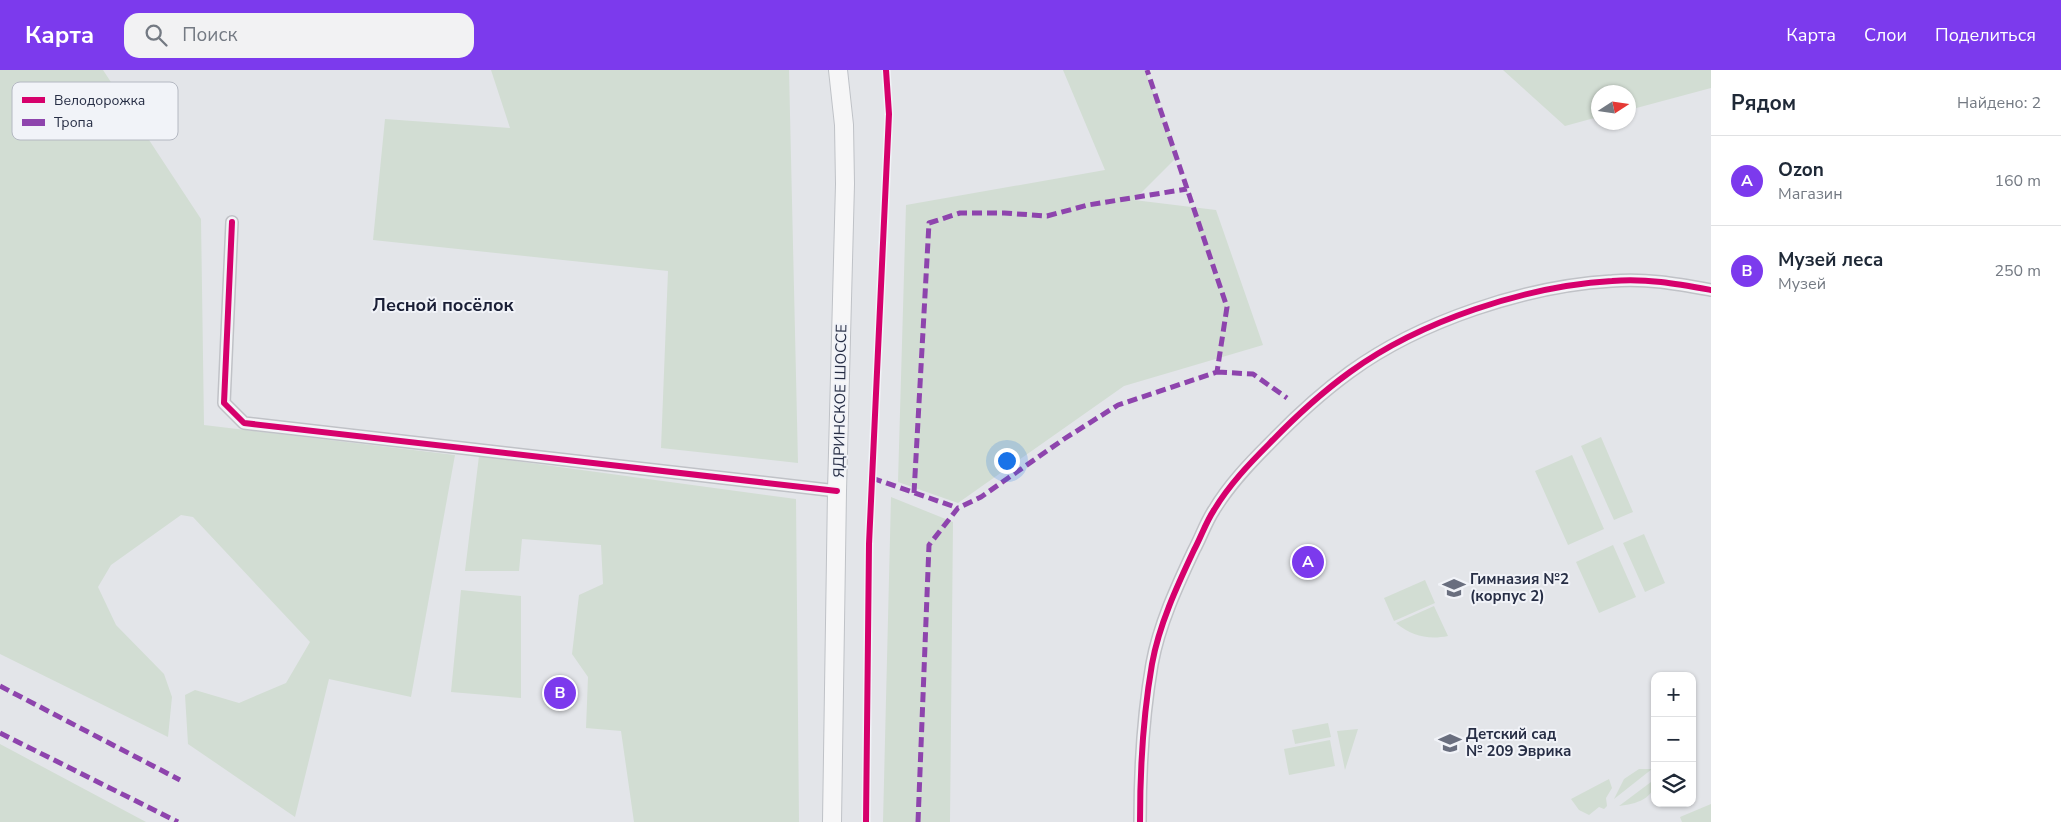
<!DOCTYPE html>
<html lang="ru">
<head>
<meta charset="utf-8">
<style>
  body { margin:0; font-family:"Nunito Sans",sans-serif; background:#f2f2f3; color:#1f2937 }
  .controls { position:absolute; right:15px; bottom:15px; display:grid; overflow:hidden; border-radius:10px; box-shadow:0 1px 4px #0004 }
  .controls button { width:45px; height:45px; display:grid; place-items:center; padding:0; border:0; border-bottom:1px solid #e0e1e3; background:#fff; color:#1f2937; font:25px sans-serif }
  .compass { position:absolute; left:1591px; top:15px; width:45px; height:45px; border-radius:50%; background:#fff; box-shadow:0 1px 4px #0004; rotate:78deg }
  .you { position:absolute; left:1006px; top:390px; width:18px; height:18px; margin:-12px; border:4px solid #fff; border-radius:50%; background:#1a73e8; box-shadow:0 0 0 8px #1a73e833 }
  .badge { display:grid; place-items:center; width:32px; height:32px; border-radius:50%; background:#7c3aed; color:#fff; font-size:16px; font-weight:700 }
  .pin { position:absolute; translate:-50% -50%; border:2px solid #fff; box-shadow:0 1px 5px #0006 }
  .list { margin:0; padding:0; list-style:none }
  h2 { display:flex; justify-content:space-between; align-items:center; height:65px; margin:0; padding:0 20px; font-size:21px }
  h2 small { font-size:16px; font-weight:400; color:#747a83 }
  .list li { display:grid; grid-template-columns:32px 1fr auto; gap:15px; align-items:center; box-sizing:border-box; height:90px; padding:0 20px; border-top:1px solid #e0e1e3 }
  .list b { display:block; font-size:19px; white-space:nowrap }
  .list p { margin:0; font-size:16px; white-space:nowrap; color:#747a83 }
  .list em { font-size:16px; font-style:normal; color:#747a83 }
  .icon { flex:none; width:28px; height:28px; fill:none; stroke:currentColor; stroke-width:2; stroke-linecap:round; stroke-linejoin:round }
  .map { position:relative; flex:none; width:1711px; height:752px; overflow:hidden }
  header { display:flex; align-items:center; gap:30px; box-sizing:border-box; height:70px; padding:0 25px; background:#7c3aed; color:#fff }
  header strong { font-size:24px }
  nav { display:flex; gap:28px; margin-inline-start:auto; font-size:18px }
  .search { width:350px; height:45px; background:#f2f2f3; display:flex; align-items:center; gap:12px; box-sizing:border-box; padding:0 18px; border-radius:15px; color:#747a83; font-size:19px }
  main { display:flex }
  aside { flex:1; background:#fff }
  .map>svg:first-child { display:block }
  .green { fill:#d2ddd3 }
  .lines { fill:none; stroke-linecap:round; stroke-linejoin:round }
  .minor-casing { stroke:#c0c2c7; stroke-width:14 }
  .primary-casing { stroke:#bfc2c7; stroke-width:20 }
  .minor { stroke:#f3f3f5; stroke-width:11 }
  .primary { stroke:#f6f6f7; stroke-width:18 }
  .quiet { stroke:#8e44ad; stroke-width:5; stroke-dasharray:10 5; stroke-linecap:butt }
  .cycleway-casing { stroke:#f1f3f8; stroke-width:9 }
  .cycleway { stroke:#d6006c; stroke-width:6 }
  .labels { text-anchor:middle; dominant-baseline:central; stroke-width:4; stroke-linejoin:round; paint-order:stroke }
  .street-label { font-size:15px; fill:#272e45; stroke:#f1f3f8 }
  .poi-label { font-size:15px; font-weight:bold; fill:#272e45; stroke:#f1f3f8; text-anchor:start }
  .quarter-label { font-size:18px; font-weight:bold; fill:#1a1f36; stroke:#f1f3f8 }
  .key { fill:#f1f3f8; stroke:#b4b8c2; stroke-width:1 }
  .key-label { font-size:14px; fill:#272e45 }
</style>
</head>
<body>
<header>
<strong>Карта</strong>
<div class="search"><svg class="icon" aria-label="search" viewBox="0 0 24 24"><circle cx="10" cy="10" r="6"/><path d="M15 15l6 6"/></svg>Поиск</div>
<nav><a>Карта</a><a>Слои</a><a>Поделиться</a></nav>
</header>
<main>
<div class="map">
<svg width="1711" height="752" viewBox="0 0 1711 752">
  <rect width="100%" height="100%" fill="#e3e5e9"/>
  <path class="green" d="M0,0H103L201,149L204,355L455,385L411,627L329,609L295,747L188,674L185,625L195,620L239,633L286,613L310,572L193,447L181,445L111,495L98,517L116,555L164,604L172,627L168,667L0,584Z
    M491,0H789L798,393L661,378L668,201L373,170L385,49L510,58Z
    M1063,0H1145L1178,86L1134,130L1216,140L1263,275L1124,316L958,433L898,412L906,135L1105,100Z
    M1503,0H1711V18L1629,40L1628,22H1598V47L1565,56Z
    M1601,367L1633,442L1614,450L1581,376Z
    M1572,385L1604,459L1568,475L1535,401Z
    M479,386L796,429L799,752H634L621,661L586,658L588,607L572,584L579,525L603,514L601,475L522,469L519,501H465Z
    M891,427L953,452L950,752H883Z
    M1644,464L1665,513L1645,522L1623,473Z
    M1613,475L1636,527L1599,543L1576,492Z
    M1425,510L1435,533L1394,551L1384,528Z
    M461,520L521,526V628L451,622Z
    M1434,536L1448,566C1428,570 1412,566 1396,553Z
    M1328,653L1331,667L1295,674L1292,660Z
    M1358,659L1345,700L1337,661Z
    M1330,670L1335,696L1289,705L1284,679Z
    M0,674L146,752H0Z
    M1639,699H1652L1614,729L1624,709Z
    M1609,709L1612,718L1606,728L1607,736L1604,739L1599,737L1589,745L1579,740L1571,729Z
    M1655,709C1655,729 1636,734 1619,736Z
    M1711,734V752H1682L1680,747Z"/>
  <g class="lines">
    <defs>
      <path id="minor" d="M232,152L224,333L244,353L837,421
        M1140,752C1140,699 1143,646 1152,594C1159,555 1177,516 1194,480C1201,467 1206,452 1214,440C1229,415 1249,394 1269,374C1294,348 1321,323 1350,302C1420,251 1526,216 1612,211C1646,208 1678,214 1711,220"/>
      <path id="primary" d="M832,752L837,421L845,114L844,55L838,0"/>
    </defs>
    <use href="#minor" class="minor-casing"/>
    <use href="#primary" class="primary-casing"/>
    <use href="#minor" class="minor"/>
    <use href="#primary" class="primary"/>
    <path class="quiet" d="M1217,302L1253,304L1287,328
      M872,408L958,438
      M914,423L929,153L960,143H1004L1047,146L1088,135L1187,119
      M0,616L180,710
      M0,663L178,752
      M918,752L929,475L958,438L981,427L1064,369L1118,335L1217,302L1227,237L1147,0"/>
    <defs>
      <path id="cycleway" d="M232,152L224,333L244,353L837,421
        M866,752L869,474L889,44L886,0
        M1140,752C1140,699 1143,646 1152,594C1159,555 1177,516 1194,480C1201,467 1206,452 1214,440C1229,415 1249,394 1269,374C1294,348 1321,323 1350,302C1420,251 1526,216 1612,211C1646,208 1678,214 1711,220"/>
    </defs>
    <use href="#cycleway" class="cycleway-casing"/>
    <use href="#cycleway" class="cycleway"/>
  </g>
  <defs>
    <symbol id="school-bare" viewBox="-9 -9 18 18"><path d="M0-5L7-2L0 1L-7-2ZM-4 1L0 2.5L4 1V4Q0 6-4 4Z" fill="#696e7e" stroke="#f1f3f8" stroke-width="2.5" paint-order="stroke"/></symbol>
  </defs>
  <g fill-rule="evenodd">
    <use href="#school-bare" x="1438" y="502" width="32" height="32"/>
    <use href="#school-bare" x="1434" y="657" width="32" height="32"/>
  </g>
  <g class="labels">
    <g class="street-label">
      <text transform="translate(840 331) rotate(-89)">ЯДРИНСКОЕ ШОССЕ</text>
    </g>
    <g class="poi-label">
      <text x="1470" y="509">Гимназия №2<tspan x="1470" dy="17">(корпус 2)</tspan></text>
      <text x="1466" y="664">Детский сад<tspan x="1466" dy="17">№ 209 Эврика</tspan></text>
    </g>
    <g class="quarter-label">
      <text x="443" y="235">Лесной посёлок</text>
    </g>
  </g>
  <rect x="12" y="12" width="166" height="58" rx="8" class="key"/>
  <rect x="22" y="27" width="23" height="6" fill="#d6006c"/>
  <rect x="22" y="49" width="23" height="7" fill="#8e44ad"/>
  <g class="key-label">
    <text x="54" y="35">Велодорожка</text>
    <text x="54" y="57">Тропа</text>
  </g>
</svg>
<div class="controls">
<button>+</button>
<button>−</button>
<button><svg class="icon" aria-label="layers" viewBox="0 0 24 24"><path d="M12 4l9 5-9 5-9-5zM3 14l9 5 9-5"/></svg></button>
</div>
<svg class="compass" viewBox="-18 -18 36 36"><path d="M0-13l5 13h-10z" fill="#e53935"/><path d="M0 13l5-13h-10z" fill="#747a83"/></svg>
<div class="you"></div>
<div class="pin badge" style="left:1308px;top:492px">A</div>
<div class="pin badge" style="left:560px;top:623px">B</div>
</div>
<aside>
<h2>Рядом<small>Найдено: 2</small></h2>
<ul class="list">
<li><span class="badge">A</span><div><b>Ozon</b><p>Магазин</p></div><em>160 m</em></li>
<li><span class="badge">B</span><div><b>Музей леса</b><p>Музей</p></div><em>250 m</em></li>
</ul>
</aside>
</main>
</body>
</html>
